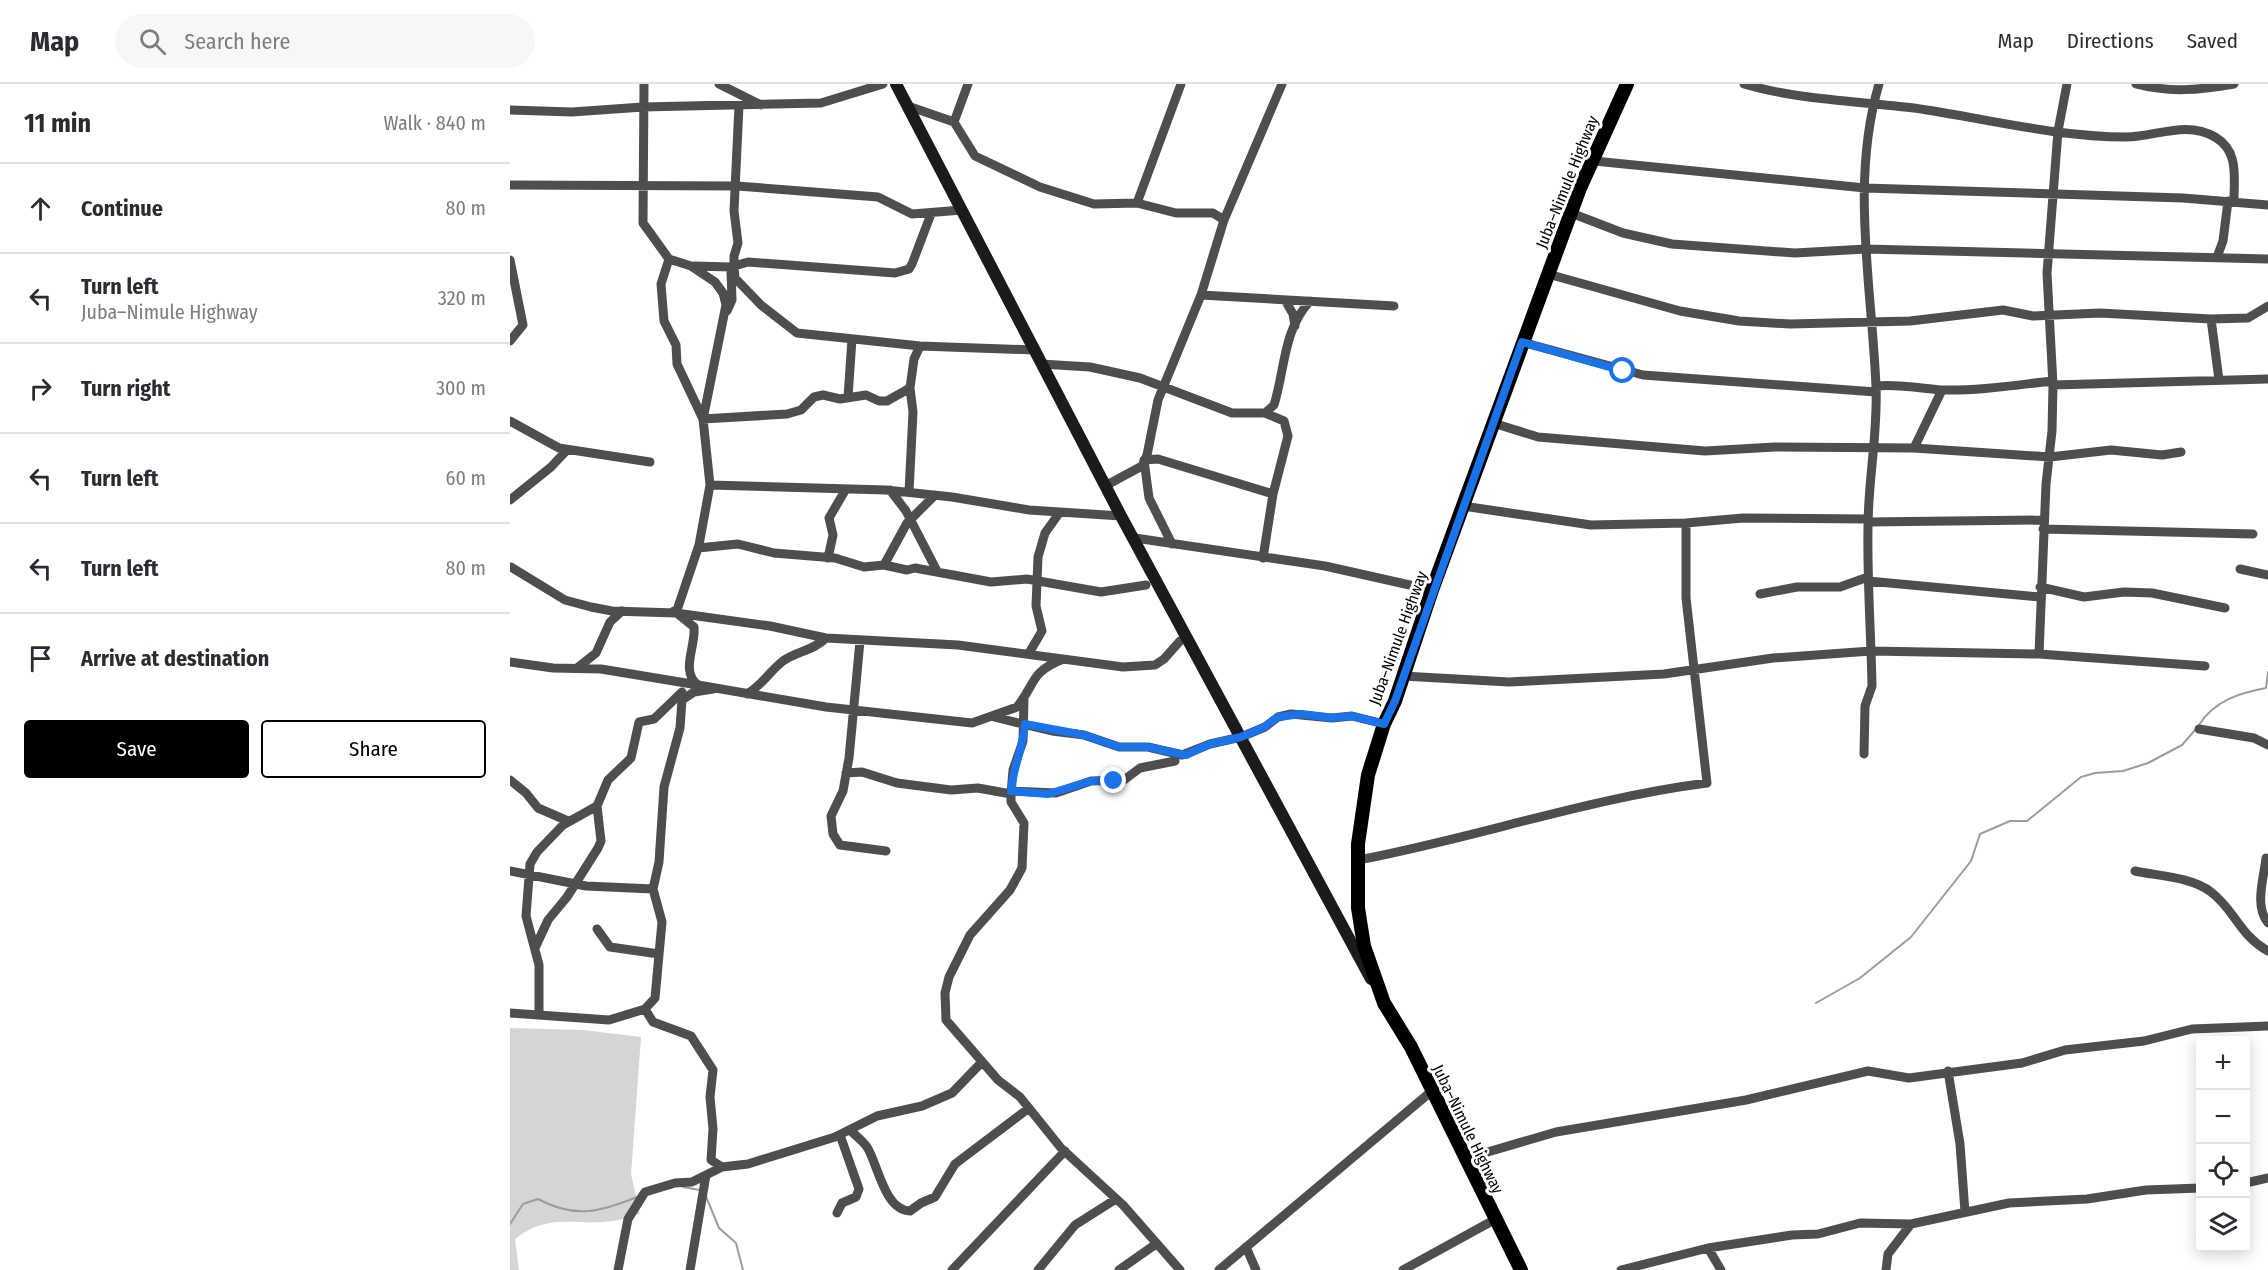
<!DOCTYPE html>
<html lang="en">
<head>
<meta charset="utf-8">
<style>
  body { margin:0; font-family:"Fira Sans Condensed",sans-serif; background:#f7f7f7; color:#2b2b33 }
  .controls { position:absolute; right:18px; bottom:18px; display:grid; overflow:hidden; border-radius:6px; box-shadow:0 3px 15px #0003 }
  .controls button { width:54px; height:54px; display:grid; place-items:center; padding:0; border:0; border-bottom:2px solid #e1e1e2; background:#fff; color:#2b2b33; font:30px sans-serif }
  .stop { position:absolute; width:18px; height:18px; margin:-14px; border:4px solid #1a73e8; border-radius:50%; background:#fff }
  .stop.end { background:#1a73e8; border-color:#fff; box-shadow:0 2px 6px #0008 }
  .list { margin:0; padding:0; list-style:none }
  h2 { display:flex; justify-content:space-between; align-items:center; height:78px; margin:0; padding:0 24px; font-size:26px }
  h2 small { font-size:20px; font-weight:400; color:#7c7c81 }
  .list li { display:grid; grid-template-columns:39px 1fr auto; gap:18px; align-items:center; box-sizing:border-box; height:90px; padding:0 24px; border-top:2px solid #e1e1e2 }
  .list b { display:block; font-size:22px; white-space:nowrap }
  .list p { margin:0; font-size:20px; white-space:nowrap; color:#7c7c81 }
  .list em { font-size:20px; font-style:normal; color:#7c7c81 }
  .actions { display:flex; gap:12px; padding:18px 24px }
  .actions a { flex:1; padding:14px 0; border:2px solid #000; border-radius:6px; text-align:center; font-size:21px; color:#000 }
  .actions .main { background:#000; color:#fff }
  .icon { flex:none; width:33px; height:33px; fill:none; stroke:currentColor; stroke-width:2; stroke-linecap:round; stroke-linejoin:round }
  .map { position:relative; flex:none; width:1758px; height:1186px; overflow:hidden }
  header { display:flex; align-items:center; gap:36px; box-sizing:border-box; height:84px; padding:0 30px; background:#fff; border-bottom:2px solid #e1e1e2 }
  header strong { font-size:28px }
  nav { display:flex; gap:33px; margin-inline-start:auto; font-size:21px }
  .search { width:420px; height:54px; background:#f7f7f7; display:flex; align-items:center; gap:15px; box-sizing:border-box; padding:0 21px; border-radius:33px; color:#7c7c81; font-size:22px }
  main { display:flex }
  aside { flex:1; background:#fff }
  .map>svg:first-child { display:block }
  .green { fill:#d5d5d5 }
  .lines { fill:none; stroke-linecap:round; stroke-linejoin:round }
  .stream { stroke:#9c9c9c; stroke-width:2 }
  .street { stroke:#4e4e4e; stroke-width:9 }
  .secondary { stroke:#1b1b1b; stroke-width:12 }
  .primary { stroke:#000; stroke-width:14 }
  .route { stroke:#1a73e8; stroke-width:8 }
  .labels { text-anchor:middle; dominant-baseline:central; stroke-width:6; stroke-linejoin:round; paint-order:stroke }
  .street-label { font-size:16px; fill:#000; stroke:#fff }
</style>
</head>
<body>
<header>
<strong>Map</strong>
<div class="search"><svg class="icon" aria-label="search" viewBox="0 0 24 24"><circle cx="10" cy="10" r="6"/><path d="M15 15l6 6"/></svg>Search here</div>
<nav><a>Map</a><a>Directions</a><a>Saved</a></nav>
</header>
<main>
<aside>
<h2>11 min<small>Walk · 840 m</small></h2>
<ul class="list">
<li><svg class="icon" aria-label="ahead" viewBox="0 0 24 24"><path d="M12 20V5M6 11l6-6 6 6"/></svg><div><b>Continue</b></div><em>80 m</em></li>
<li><svg class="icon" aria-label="left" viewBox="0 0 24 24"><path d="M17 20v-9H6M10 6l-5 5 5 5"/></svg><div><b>Turn left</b><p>Juba–Nimule Highway</p></div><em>320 m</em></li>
<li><svg class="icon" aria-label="right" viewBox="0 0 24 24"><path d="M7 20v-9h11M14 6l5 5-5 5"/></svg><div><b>Turn right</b></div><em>300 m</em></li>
<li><svg class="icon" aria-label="left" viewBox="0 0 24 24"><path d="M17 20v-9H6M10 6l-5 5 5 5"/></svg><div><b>Turn left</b></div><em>60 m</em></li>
<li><svg class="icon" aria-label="left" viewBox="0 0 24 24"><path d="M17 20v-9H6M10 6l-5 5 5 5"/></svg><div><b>Turn left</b></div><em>80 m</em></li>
<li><svg class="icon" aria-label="arrive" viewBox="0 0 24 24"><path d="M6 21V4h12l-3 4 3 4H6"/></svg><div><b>Arrive at destination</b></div></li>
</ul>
<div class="actions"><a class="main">Save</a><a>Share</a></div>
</aside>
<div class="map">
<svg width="1758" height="1186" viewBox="0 0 1758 1186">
  <rect width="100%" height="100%" fill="#fff"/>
  <path class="green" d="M0,944L73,946L131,953L121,1090L130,1130C122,1132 112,1136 103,1137C65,1142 39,1128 5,1155L9,1186H0Z"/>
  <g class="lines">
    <path class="stream" d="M1689,641C1704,617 1729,609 1756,604L1758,588
      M1306,919L1350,894L1401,853L1461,777L1470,750L1500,737H1517L1571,693L1585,689L1613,687L1638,679L1672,661L1685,646
      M173,1103L190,1106
      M195,1110L209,1144L226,1159L233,1186
      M0,1140L13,1120L28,1115C65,1135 90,1128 127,1113"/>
    <path class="street" d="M134,0L133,139L159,175L181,182L205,198L213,209L216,221L193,335L200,401L376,406L442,413L519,426L611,432
      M209,0L251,21
      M1234,0C1288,16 1348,17 1404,24C1474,34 1545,53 1616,53C1646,53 1676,36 1705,53C1729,67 1724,92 1724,117
      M1626,0C1660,9 1689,6 1724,0
      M229,22L224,127L228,159L224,172V182L225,194L251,221L287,249L410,262L524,266
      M398,22L444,38L465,72L530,103L584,120L627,119L666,129H703L714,136
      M0,26L62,28L133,23L311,19L373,0
      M444,38L458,0
      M1084,77L1355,104L1673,114L1758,121
      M0,101L227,102L368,113L402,130L452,126
      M627,119L671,0
      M1061,129L1113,149L1162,160L1285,169L1356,165L1758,175
      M1707,173L1713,157L1718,117
      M159,175L151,200L154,237L166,261L167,280L193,335L277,330L291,326L304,313L313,311L330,315L356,311L369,317H377L400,304
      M0,176L13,241L0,257
      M184,182L221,183L238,178L385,189L399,185L402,180L421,130
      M1038,190L1170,227L1229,237L1280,240L1400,237L1493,226L1523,232L1590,229L1701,235L1738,234L1758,222
      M691,211L884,222
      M775,216L783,230L785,242
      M217,227L222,216L221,188
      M1701,235L1709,296
      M1012,258L1133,291L1366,308
      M531,280L580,283L630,294L722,329H755L774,337L778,352L763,410L753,474
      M1543,301L1758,295
      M1366,302C1388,300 1409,304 1431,306C1468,307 1506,301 1542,297
      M338,313L342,255
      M755,329L764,321C775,286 773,246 800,217
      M0,337L49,364L140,378
      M983,339L1028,353L1195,367L1265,363L1404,364L1540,373L1601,366L1652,371L1671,368
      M1404,364L1432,306
      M595,402L632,382L637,371L648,316L691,211L714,136L772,0
      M380,406L396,427L427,487
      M399,408L403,328L400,304L404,275L410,262
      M0,416L41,383L57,366
      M953,422L1081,441L1176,439L1233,434L1358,435
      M1358,438L1534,436
      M1533,445L1743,450
      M625,454L815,482L922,506
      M662,460L639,414L634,376L648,375L763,410
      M188,464L228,460L264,469L325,474L354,483L374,481L397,486L405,484L481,498L517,495L591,508L636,501
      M318,474L323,451L319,434L336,405
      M374,481L397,439L425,411
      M1,483L55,516L81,523L102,527L166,529L260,542L316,554L448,561L613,583L645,581L654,575L670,557
      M1730,485L1758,491
      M1358,497L1530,513
      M1530,503L1574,513L1614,508L1642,509L1715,524
      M1250,510L1287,503H1330L1358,493
      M164,527L166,529L189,461L200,401
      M168,530L184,543C186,562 170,588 188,601L316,623L462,639L507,623C527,598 519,589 553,575
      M350,557L339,674L333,707L321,732L323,750L330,761L376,767
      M519,569L532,547L526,522L528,473L535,449L550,428
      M1529,570L1536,400L1542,347L1543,301L1537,189L1548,47L1557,0
      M0,578L43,584L91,585L188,601
      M67,584L86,569L100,538L112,527
      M893,592L999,598L1154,590L1263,574L1361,567L1529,570L1695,582
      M237,610C252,601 260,587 273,577C287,567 303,567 316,554
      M514,614L513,657L503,686L501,710V718L514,739L512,784L500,806L460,851L439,893L435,909L436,936L488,996L510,1013L551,1064L613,1121L670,1186
      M484,633L542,647L574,651L609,663H638L672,671L700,660L731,653L755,643L768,633L781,630L822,634L842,632L874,640
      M1689,645L1744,654L1758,661
      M1354,670L1355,622L1362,602C1361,549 1357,496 1358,443C1358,396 1368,350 1366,303C1362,203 1340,98 1369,0
      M336,689L352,688L387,699L441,706L468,704L501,710
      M0,696L16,709L28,724L58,737
      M501,707L546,709L581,697L614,696L630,684L665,677
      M1756,774C1754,794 1744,822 1758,839
      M848,776C965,754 1079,714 1197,699L1176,514V439
      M0,787L76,802L143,805
      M1625,787C1648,792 1682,793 1701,808C1725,826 1729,851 1758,867
      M87,845L100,863L149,870
      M25,864L38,836L57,813L88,764L91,757L87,722
      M135,925L143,938L181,952L203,986L200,1013L203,1045L201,1076L212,1083
      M0,929L99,936L135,925L145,914L152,838L143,805L149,778L154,703L170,644L172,616L184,608L203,605
      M29,930V881L16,832L20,780L27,768L53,741L87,722L98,696L121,674L129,638L144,635L172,608
      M1438,987L1450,1060L1455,1128
      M340,1046C346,1052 353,1057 357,1063C368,1080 374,1126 400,1127L411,1119L425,1113L445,1080L519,1024
      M954,1075L1046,1048L1236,1016L1358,987L1399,994L1512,979L1555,966L1634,957L1682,945L1758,942
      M1736,1099L1758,1094
      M327,1129L332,1119L346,1113L349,1105L330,1051
      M736,1163L746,1186
      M1198,1164L1211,1186
      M108,1186L118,1135L135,1108L165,1099L182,1098L212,1083L238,1080L325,1053L367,1032L412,1022L442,1009L472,978
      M180,1186L196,1091
      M442,1186L555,1067
      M528,1186L565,1141L606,1115
      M609,1186L646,1160
      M709,1186L923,1006
      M893,1186L984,1136
      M1111,1186L1198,1164L1282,1151L1308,1150L1350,1139L1401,1140L1499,1119L1577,1115L1636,1106L1690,1104
      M1376,1186L1378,1170L1401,1140"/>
    <path class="secondary" d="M386,0L611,432L861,895"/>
    <path class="primary" d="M1011,1186L901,963L874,919L854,862L848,824V760L858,691L874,640L885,617L922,506L1070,104L1117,0"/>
  </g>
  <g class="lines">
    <path class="route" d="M604,697H581L538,710L501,707C503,684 513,664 515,640L574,651L609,663H638L676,671L700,660L731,653L754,643L768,633L792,630L822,634L842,632L874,640L885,617L1012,258L1113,287"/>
  </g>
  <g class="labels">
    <g class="street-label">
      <text transform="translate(1057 98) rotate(-68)">Juba–Nimule Highway</text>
      <text transform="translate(888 554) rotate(-70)">Juba–Nimule Highway</text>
      <text transform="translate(958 1045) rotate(64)">Juba–Nimule Highway</text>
    </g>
  </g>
</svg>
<div class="controls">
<button>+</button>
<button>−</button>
<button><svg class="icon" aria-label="locate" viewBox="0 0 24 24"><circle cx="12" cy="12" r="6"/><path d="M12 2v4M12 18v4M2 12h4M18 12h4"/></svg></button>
<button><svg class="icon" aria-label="layers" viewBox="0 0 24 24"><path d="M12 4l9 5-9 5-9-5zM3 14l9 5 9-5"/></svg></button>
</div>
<div class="stop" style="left:1113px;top:287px"></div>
<div class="stop end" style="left:604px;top:697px"></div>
</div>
</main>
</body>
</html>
